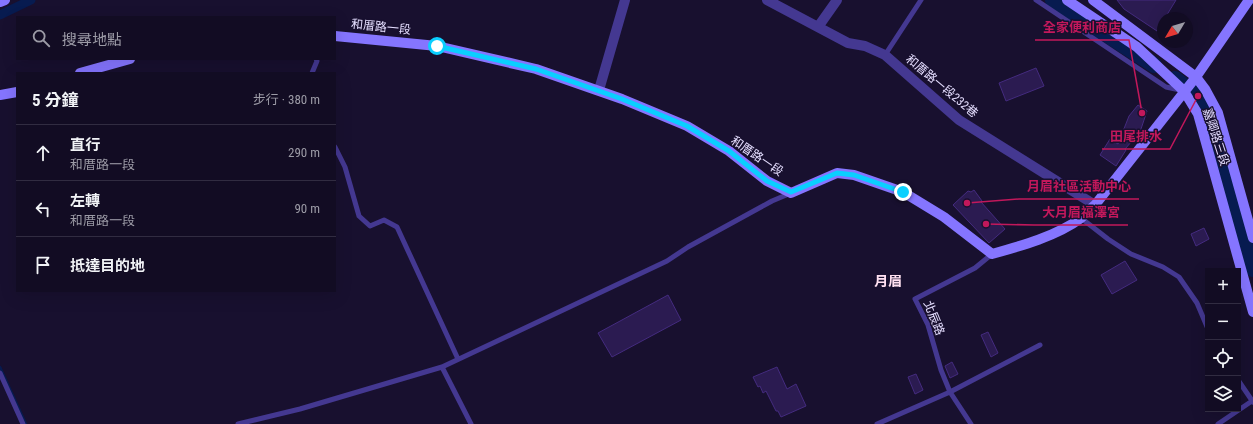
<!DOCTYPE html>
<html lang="zh-TW">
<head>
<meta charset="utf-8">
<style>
  body { margin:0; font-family:"Roboto Condensed","Noto Sans TC",sans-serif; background:#1b152b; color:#f1f3f6 }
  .controls { position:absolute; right:12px; bottom:12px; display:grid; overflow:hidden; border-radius:0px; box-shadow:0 4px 16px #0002 }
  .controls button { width:36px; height:36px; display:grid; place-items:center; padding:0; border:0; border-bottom:1px solid #312c41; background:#120c23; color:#f1f3f6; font:20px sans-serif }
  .compass { position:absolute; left:1157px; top:12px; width:36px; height:36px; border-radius:50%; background:#120c23; box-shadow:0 4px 16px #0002; rotate:232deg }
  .stop { position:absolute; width:12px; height:12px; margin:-9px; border:3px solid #0acfff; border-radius:50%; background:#fff }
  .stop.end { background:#0acfff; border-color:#fff; box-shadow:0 1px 4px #0008 }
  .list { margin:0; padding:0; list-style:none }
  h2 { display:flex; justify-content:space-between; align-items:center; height:52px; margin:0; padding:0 16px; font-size:17px }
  h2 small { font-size:13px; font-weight:400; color:#9c9ba6 }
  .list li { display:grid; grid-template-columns:26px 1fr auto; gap:12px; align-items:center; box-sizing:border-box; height:56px; padding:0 16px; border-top:1px solid #312c41 }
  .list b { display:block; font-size:15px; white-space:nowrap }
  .list p { margin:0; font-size:13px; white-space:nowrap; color:#9c9ba6 }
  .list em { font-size:13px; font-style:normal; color:#9c9ba6 }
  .icon { flex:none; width:22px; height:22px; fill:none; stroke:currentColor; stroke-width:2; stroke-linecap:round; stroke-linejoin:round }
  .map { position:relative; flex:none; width:1253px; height:424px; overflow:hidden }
  .search { position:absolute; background:#120c23; box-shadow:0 4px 16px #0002; left:16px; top:16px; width:320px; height:44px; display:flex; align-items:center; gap:10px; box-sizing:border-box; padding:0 14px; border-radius:0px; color:#9c9ba6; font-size:15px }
  .panel { position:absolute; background:#120c23; box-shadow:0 4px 16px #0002; left:16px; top:72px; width:320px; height:220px; border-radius:0px }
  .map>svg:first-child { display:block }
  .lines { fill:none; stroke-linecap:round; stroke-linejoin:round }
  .stream { stroke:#071b50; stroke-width:2.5 }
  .canal { stroke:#071b50; stroke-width:9 }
  .river { stroke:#071b50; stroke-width:16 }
  .building { fill:#2b1b51; stroke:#442b7f }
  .lane { stroke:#443891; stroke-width:5 }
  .street { stroke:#443891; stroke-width:10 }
  .secondary { stroke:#8575ff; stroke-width:10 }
  .route { stroke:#0acfff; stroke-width:5 }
  .labels { text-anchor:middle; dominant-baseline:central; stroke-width:3; stroke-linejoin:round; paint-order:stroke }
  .street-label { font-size:12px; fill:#e5deff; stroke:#18102f }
  .quarter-label { font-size:14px; font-weight:bold; fill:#ffe0f1; stroke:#18102f }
  .leader { fill:none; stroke:#c2185b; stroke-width:1.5 }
  .callout-dot { fill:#c2185b; stroke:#18102f; stroke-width:1.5 }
  .callout-label { font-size:13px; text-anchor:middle; font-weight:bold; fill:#c2185b; stroke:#18102f; stroke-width:3; stroke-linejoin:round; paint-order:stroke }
</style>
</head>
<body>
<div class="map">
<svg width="1253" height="424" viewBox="0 0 1253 424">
  <rect width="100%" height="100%" fill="#18102f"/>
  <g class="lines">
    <path class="stream" d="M0,367L26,424"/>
    <path class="canal" d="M0,15L31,0"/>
    <path class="river" d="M1053,0L1154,65
      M1175,79L1198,96L1215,142L1253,269"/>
  </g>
  <path class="building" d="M1117,0H1176L1165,18H1163V21L1157,31L1124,9Z
    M1036,68L1044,86L1006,101L999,83Z
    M1138,105L1147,111L1140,132L1125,149L1126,150L1116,166L1100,155L1110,139L1118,144L1129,116Z
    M974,190L982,201L981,202L1005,229L989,243L953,205L968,191L971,192Z
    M1204,228L1209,239L1196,246L1191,234Z
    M1125,261L1137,280L1112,294L1101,275Z
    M668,295L681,320L612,357L598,333Z
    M988,332L998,353L991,357L981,335Z
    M952,362L958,374L950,378L945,366Z
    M777,367L787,389L796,384L806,406L781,417L778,411H776L766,391L763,393L760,386L758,387L753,377Z
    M916,374L923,390L915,394L908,377Z"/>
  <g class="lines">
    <path class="lane" d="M1036,0L1166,87L1180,90
      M885,55L921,0
      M312,73L317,61L316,59
      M335,147L345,167L359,216L370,226L384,220L397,227L458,359
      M1081,218L1108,239L1131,254L1163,267L1179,277L1197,303L1208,329
      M442,367L471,424
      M0,373L23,424
      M1238,380L1253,402
      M238,424L300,409L442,367L667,261L688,247L772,201L791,193
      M877,424L950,392L1040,345
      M971,424L950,392L941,370L928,325L915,299L975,268L992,254
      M1218,424L1252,401"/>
    <path class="street" d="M767,0L848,43L865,46L885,55L959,120L1095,205
      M818,27L837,0
      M599,90L625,0"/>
    <path class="secondary" d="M1067,0L1137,47L1184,91L1198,114L1253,312
      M1093,0L1196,77L1205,89L1218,113L1253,238
      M0,2L5,0
      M335,36L437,46L536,69L622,99L687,126L729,151L767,181L791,193L837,173L854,175L903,192L944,217L992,254C1021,246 1057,236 1081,218C1086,214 1090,209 1095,205L1196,77L1249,0
      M80,73L130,59
      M0,95L17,92"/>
  </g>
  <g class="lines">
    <path class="route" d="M437,46L536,69L622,99L687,126L729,151L767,181L791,192L837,173L854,175L903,192"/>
  </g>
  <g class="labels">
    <g class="street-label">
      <text transform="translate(381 27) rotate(6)">和厝路一段</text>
      <text transform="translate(942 86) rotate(40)">和厝路一段232巷</text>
      <text transform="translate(1216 137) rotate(72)">嘉卿路三段</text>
      <text transform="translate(757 156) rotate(34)">和厝路一段</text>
      <text transform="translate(934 318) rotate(68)">北辰路</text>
    </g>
    <g class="quarter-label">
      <text x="888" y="281">月眉</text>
    </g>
  </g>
  <path class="leader" d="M1142 113L1129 40H1035M1198 96L1170 149H1102M967 203L1019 199H1139M986 224L1034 225H1128"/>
  <g class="callout-dot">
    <circle cx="1142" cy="113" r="4"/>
    <circle cx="1198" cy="96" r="4"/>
    <circle cx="967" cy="203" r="4"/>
    <circle cx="986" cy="224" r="4"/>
  </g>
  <g class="callout-label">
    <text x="1082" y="32">全家便利商店</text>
    <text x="1136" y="141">田尾排水</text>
    <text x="1079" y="191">月眉社區活動中心</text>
    <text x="1081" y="217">大月眉福澤宮</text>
  </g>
</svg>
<div class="controls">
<button>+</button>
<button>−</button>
<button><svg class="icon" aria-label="locate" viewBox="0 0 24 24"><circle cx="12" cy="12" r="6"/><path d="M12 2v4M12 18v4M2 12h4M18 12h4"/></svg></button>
<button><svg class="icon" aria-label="layers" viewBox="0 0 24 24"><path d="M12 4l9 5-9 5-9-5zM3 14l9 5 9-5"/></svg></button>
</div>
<svg class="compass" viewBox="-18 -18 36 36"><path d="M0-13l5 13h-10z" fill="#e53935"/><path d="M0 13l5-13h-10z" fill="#9c9ba6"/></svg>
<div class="stop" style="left:437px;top:46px"></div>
<div class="stop end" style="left:903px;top:192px"></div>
<div class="search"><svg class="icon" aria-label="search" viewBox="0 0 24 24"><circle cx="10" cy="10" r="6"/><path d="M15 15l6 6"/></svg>搜尋地點</div>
<section class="panel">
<h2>5 分鐘<small>步行 · 380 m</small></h2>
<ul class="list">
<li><svg class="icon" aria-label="ahead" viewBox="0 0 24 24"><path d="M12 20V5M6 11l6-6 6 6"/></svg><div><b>直行</b><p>和厝路一段</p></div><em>290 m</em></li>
<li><svg class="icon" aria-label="left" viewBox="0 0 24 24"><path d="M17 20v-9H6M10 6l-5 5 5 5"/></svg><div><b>左轉</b><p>和厝路一段</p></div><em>90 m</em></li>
<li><svg class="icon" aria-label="arrive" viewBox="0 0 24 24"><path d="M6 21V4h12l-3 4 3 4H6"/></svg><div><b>抵達目的地</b></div></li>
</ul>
</section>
</div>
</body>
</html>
